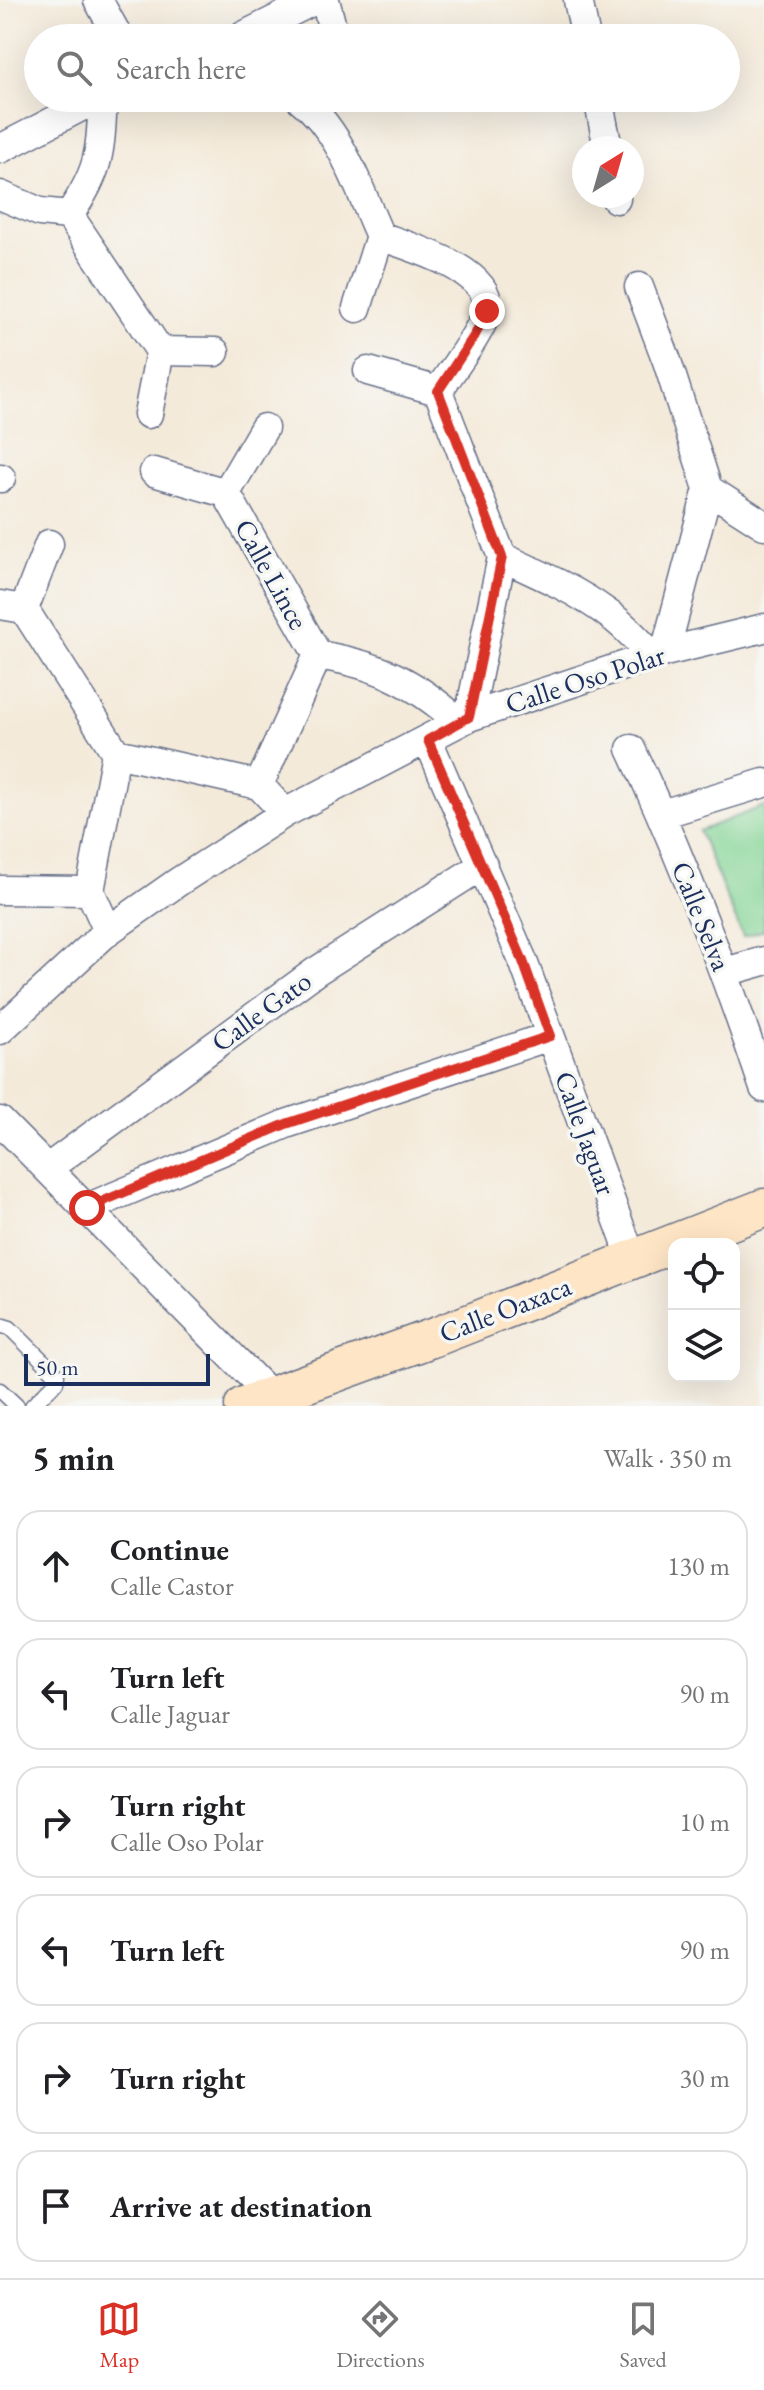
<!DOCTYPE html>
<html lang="en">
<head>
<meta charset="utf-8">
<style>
  body { margin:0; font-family:"EB Garamond",serif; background:#f2f2f2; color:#202124 }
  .controls { position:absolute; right:24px; bottom:24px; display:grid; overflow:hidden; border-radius:16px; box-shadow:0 8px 32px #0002 }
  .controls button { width:72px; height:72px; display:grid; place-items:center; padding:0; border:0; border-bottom:2px solid #e0e0e0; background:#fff; color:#202124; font:40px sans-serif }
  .compass { position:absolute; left:572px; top:136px; width:72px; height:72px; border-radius:50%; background:#fff; box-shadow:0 8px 32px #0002; rotate:37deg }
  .scale { position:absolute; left:24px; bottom:20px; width:186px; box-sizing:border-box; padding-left:8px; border:4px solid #1b2f5e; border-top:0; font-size:22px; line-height:28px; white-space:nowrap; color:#1b2f5e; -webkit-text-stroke:6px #f6f6f2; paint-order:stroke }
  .stop { position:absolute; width:24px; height:24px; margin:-18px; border:6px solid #d93025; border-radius:50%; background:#fff }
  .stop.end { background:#d93025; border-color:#fff; box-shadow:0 2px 8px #0008 }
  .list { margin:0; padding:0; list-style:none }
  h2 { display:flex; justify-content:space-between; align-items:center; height:104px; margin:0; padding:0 32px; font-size:34px }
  h2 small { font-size:26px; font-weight:400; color:#757577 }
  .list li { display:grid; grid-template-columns:52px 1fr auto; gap:24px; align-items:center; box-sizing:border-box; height:112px; margin:0 16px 16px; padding:0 16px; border:2px solid #e0e0e0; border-radius:24px }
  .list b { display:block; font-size:30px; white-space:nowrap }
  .list p { margin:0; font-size:26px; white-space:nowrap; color:#757577 }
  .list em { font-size:26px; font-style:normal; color:#757577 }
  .icon { flex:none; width:44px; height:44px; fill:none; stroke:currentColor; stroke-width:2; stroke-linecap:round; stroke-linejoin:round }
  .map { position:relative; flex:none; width:764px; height:1406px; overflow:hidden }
  .search { position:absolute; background:#fff; box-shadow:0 8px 32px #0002; left:24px; right:24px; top:24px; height:88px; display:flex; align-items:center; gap:20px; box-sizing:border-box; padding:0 28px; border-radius:44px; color:#757577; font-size:30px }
  .sheet { height:872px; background:#fff }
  nav { display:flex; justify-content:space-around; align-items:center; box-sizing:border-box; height:112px; border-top:2px solid #e0e0e0; background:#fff; font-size:22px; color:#757577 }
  nav a { display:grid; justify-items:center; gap:4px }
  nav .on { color:#d93025 }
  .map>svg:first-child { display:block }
  .green { fill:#84d495; stroke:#50827a; stroke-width:2 }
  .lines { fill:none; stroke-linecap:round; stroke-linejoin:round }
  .lane-casing { stroke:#677089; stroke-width:17 }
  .street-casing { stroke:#677089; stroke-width:31 }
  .secondary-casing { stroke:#677089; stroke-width:41 }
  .lane { stroke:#fff; stroke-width:14 }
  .street { stroke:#fff; stroke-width:28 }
  .secondary { stroke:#fde5c5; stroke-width:38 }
  .route { stroke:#d93025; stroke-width:10 }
  .labels { text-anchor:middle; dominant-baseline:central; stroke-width:7; stroke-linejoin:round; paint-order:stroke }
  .street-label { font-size:28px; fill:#1b2f5e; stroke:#f6f6f2 }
</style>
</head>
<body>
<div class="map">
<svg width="764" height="1406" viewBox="0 0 764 1406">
  <rect width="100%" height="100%" fill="#f6f6f2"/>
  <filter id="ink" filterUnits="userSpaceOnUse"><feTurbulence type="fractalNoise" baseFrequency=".0125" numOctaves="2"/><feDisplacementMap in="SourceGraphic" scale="16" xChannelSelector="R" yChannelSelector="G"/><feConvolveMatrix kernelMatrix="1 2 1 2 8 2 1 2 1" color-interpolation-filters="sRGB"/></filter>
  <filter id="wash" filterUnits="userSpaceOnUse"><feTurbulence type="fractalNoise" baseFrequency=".006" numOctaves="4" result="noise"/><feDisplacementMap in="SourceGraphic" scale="32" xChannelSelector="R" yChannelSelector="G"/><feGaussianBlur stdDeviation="1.8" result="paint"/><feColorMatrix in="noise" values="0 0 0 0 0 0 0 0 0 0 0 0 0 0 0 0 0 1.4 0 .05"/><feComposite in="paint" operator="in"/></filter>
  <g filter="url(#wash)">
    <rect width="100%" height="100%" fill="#f4eada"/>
    <path class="green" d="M764,806V930L743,937L699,831Z"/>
  </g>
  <g filter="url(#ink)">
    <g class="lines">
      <defs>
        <path id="lane" d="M0,1325L10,1328L57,1375L56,1382L32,1406
          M0,1390L17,1406"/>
        <path id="street" d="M98,0L119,38
          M325,0L335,38
          M578,0L586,38
          M239,38L315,0
          M299,98C342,131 358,188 380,236L357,308
          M598,98L608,148
          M0,149L98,98
          M0,195L40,212L69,215
          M615,196L616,199
          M69,215L160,351L148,414
          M69,215C101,169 100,152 103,98
          M380,236C409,247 493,269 487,310C483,330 450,373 438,391
          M639,287L667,361L708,489L665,652
          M160,351L215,352
          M368,371L438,391
          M438,391L502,557L469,717
          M154,472L226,493L318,655
          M0,478H1
          M708,489L764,525
          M226,493L264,428
          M502,557C537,573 576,590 607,613C625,625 638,641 653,656
          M0,605L24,609L116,753L90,891L108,931
          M24,609L49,544
          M318,655C379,665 413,681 459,722
          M428,740L523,961L632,1259
          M631,749C683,859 725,972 764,1088
          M116,753L259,785L285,813
          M259,785L318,655
          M662,814L764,783
          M0,890L90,891
          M725,972L764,961
          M0,1030L108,931L178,882L285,813L469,717L665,652L764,628
          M0,1121L271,1396
          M48,1168L315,972L483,865
          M87,1208L286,1124L550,1036"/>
        <path id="secondary" d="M244,1406L440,1335L764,1208"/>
      </defs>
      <use href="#lane" class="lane-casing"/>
      <use href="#street" class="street-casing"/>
      <use href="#secondary" class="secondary-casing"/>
      <use href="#lane" class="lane"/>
      <use href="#street" class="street"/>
      <use href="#secondary" class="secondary"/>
    </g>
  </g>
  <g class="lines" filter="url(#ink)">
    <path class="route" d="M87,1208L286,1124L550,1036L523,961L428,740L469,717L502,557L438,391L476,333L487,311"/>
  </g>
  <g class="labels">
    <g class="street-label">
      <text transform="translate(272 574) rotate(61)">Calle Lince</text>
      <text transform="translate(585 679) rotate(-18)">Calle Oso Polar</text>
      <text transform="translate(702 916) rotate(68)">Calle Selva</text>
      <text transform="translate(261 1011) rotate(-36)">Calle Gato</text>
      <text transform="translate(586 1133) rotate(70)">Calle Jaguar</text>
      <text transform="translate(505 1309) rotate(-21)">Calle Oaxaca</text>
    </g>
  </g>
</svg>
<div class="controls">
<button><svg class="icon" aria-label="locate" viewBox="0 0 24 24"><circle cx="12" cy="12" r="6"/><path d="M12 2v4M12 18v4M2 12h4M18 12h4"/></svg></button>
<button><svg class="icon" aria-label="layers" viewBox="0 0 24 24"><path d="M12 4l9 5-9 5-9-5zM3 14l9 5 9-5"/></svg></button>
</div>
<svg class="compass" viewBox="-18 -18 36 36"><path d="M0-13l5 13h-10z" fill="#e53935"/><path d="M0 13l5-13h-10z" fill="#757577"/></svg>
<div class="scale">50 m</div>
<div class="stop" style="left:87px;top:1208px"></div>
<div class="stop end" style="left:487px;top:311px"></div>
<div class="search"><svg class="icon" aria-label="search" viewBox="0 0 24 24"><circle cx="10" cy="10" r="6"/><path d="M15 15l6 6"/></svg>Search here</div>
</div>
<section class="sheet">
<h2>5 min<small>Walk · 350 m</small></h2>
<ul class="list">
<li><svg class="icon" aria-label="ahead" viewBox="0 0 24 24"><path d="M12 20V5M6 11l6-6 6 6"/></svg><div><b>Continue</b><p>Calle Castor</p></div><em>130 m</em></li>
<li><svg class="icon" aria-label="left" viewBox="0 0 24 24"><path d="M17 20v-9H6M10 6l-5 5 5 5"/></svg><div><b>Turn left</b><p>Calle Jaguar</p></div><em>90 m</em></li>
<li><svg class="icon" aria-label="right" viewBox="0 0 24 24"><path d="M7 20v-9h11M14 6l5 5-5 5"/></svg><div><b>Turn right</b><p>Calle Oso Polar</p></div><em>10 m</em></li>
<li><svg class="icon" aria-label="left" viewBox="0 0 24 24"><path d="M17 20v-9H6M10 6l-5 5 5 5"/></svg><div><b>Turn left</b></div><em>90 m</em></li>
<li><svg class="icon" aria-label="right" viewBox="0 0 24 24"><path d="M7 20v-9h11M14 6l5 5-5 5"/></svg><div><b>Turn right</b></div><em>30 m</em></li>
<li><svg class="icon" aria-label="arrive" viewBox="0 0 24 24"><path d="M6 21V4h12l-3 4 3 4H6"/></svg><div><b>Arrive at destination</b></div></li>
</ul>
</section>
<nav>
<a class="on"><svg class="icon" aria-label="map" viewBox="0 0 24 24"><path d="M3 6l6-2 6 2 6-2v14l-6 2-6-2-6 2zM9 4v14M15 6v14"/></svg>Map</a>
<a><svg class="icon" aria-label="directions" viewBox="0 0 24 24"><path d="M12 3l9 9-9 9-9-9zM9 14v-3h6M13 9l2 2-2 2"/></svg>Directions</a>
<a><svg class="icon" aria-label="saved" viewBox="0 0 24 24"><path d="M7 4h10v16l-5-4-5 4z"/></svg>Saved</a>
</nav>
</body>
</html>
